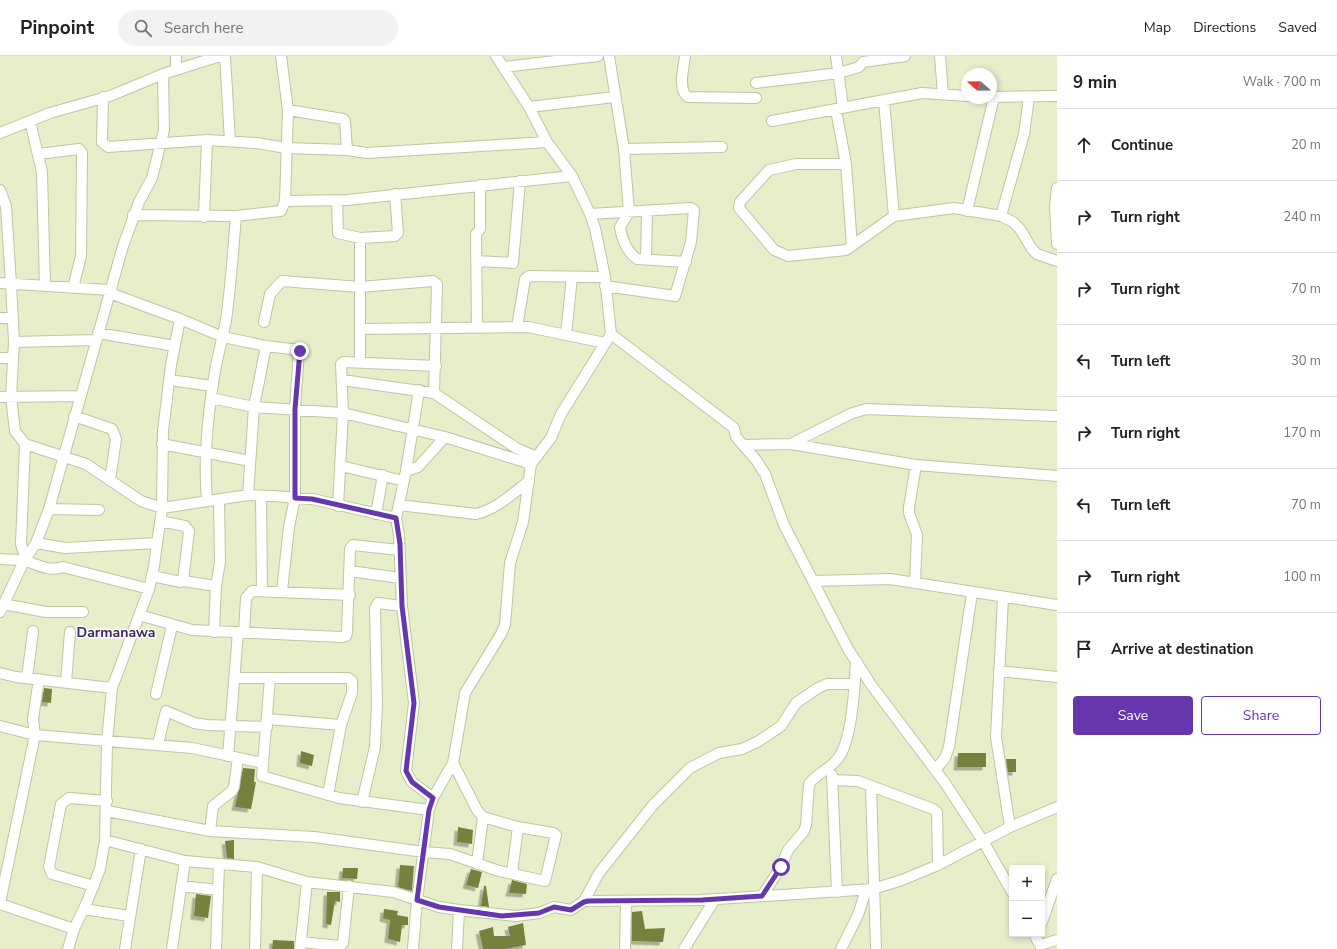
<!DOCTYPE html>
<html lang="en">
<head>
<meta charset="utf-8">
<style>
  body { margin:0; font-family:"Nunito Sans",sans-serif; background:#f2f2f2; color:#222 }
  .controls { position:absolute; right:12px; bottom:12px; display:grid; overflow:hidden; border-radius:4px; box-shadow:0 2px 6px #0003 }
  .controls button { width:36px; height:36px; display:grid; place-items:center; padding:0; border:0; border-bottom:1px solid #e0e0e0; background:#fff; color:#222; font:20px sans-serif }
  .compass { position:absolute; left:961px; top:12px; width:36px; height:36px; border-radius:50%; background:#fff; box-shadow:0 2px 6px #0003; rotate:290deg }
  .stop { position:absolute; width:12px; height:12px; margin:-9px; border:3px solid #6636ad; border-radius:50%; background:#fff }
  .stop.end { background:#6636ad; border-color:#fff; box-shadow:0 1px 4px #0008 }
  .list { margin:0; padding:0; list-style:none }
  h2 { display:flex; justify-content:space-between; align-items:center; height:52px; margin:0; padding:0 16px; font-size:17px }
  h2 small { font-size:13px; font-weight:400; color:#767676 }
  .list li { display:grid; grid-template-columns:26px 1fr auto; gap:12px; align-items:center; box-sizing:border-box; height:72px; padding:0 16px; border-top:1px solid #e0e0e0 }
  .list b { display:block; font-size:15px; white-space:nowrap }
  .list em { font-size:13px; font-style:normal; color:#767676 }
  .actions { display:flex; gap:8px; padding:12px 16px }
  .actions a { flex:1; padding:9px 0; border:1px solid #6636ad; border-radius:4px; text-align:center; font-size:14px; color:#6636ad }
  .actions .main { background:#6636ad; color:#fff }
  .icon { flex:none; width:22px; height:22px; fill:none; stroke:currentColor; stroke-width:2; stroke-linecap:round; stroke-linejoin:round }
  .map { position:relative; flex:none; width:1057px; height:893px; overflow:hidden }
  header { display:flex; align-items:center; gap:24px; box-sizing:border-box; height:56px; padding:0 20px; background:#fff; border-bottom:1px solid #e0e0e0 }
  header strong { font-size:19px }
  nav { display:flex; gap:22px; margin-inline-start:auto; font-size:14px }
  .search { width:280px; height:36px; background:#f2f2f2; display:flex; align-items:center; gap:10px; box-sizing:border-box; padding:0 14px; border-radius:22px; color:#767676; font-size:15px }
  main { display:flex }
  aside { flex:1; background:#fff }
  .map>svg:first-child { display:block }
  .building { fill:#76813c; filter:url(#shadow) }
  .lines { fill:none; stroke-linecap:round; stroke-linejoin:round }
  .minor-casing { stroke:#bec5a3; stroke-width:12 }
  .minor { stroke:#fff; stroke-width:10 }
  .route { stroke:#6636ad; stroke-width:5 }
  .labels { text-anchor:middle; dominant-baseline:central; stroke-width:3; stroke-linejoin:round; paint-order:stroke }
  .district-label { font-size:14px; font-weight:bold; fill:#3b2660; stroke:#fff }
</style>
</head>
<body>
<header>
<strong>Pinpoint</strong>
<div class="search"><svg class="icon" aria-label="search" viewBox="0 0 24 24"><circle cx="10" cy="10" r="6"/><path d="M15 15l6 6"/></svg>Search here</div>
<nav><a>Map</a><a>Directions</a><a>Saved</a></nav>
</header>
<main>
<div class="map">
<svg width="1057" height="893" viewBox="0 0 1057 893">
  <defs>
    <filter id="shadow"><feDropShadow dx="-3.5" dy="3.5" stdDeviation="0" flood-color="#0004"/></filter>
  </defs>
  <rect width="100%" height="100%" fill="#e6eeca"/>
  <path class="building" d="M44,632L52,633L51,647L42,646Z
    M301,695L314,699L312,710L300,707Z
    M958,697H986V711H957Z
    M1006,703H1016V716H1008Z
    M243,712L255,713L254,726H256L251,753L235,751Z
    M458,771L473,774L472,788L457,786Z
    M234,784V803L227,802L225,785Z
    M400,809L414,810L412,835L398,831Z
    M343,812H358L357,823L342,822Z
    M471,813L482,816L478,832L466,829Z
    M512,824L527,828L526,838L509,837Z
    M484,830H486L489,851L481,850Z
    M327,836H340V846L335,845L331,869L326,868Z
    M196,838L211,840L208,862L194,860Z
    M384,853L398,855L397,859L408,861V869H402L400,886L388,883L390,864L383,862Z
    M642,855L645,873L665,872L663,886L632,885V856Z
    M523,867L526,889L505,893H483L479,875L493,871L494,880H510L508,871Z
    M273,884L294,885V893H272Z"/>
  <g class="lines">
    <defs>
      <path id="minor" d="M176,0V13
        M225,0L230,85
        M496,0L529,51L547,86L572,120L590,158L595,172L605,221L611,278L734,372L736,381L756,404L765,418L784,469L848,593L872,630L945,727L983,785L1012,836
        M609,0L624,93L629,156L620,171C622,184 626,195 637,203L686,206
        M685,0C684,11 677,34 688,41L756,42
        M836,0L843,52
        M940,0L943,38
        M504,11L598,0
        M756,27L839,17L859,11L863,6L905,0
        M103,41L102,86L108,91L207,84L257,87L286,92L347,94L367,97L547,86
        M991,41L1057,40
        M884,45L894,160
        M529,51L615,41
        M288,54L343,63L345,65L347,94
        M836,54L846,108L852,190
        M30,65L42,116L45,230
        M772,65L922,37L967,40
        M0,77L50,57L110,40L163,18L220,0
        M624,93L722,91
        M39,98L79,93L82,97L81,200L73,232
        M846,108H796L769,114L740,146L739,152L774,194L788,200L846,194L894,160L954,152L1001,160L1013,166L1020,173L1032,193L1037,198L1057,205
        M1057,132L1055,150L1057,188
        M0,134L6,150L11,228L14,286L11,341L15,375L25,388L86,408L141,445L162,452L248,439L273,440L312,443L396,462
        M285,145L347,144L572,120
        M337,145L338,177L360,182L395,180L398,177L395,138
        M967,155L994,41
        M590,158L691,152L694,154L691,186L675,240L605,230
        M133,159L236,160L281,155L285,145L288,54L281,0
        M1001,160L1024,78L1029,41
        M204,161L207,84
        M646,203L647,155
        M476,205L513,207L520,125
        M0,227L110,234L115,239L180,263L223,281L266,290L299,294L295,353V442L289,471L282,535
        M0,262H12
        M264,266L270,238L282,225L360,231L433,225L437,228L434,337
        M517,271L525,223L529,220L605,221
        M477,272L476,178L480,173V129
        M361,273L528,271L605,287
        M98,277L175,290
        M566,279L572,221
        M14,286L96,284
        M0,302H13
        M360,306V182
        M169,324L213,330
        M342,324L434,337L516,392L537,401
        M419,334L406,415L396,462L399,479L402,550L414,647L406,715L412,726L433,742
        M0,341L80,340
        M211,342L254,351L343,357L445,381L531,408
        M74,360L112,373L116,383L110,424
        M25,388L21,488L23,495L28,499
        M162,388L250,405
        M791,388L850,358L866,353L1057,360
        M744,389L791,388L916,409L1057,420
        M341,410L404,425
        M406,415L418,411L445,381
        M248,439L254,351L266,290
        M261,440L262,535
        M207,445C203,402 208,357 215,315C218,298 223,281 226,264C231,230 233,195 236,160
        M399,449L476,458C497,453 512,438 529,425
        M338,450L343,357L341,308L344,306L436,310
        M49,453L99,454
        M376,458L383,419
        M160,465L185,470L189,475L183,525
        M36,487L65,492L156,487
        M0,503C8,504 18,503 26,505C38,509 49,516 63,511L149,533
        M350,515L400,522
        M152,520L181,526L183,525L216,530
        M813,525L890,523L1057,549
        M915,527L917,479L909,457V451L916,409
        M1003,542L996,681L1010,771
        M3,548L46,556H83
        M0,556L24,505L36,487L49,453L123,190L139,146L152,122L164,74L163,18
        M139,559L192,574L341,581L346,580L347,576L350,493L353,489L399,494
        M214,576L216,530L220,506L219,444
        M244,576L246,542L252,535L350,539
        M999,615L1057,621
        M0,617L16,621L112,632
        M27,622L33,575
        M235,622H348L352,625V637L341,669L328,739
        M270,622L262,720L339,742L429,754
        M66,626L70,576
        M156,638L172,570
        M267,663L341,669
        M0,670L35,679L192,692L263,707
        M158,688L166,655L194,667L207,669L267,671
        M228,700L238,576
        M936,713L945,702L949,691L972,537
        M832,719L837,836
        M832,724L858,725L933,753L937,756L938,809
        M871,731L876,893
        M362,746L375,691L377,648L375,552L378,547L402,550
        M107,755L210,775L314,781L424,796L450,798L499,815L545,825L556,779L553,777L518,771L483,761L477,754L453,707
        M210,775L213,750L232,735L234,731L238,702
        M105,784L185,805L257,811L307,826L393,836L439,851L459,854L516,860L539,857L554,851L571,854L584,845H588L702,844L873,833L902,824L938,809L1010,771L1057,751
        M477,807L483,761
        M512,817L518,771
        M94,830L52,818L49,811L61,748L69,742L107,745
        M181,830L218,834
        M762,840L781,811L788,794L804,775L806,769L809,728C817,717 831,713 839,701C852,683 855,628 856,605
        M584,845L599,817L653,749L690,712L719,697L742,693L759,685L781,670L796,647L818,632L827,628H855
        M0,847L35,679L33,663L39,623
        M0,848L74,873
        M84,853L129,860
        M1042,866L1057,823
        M1034,878L1042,893
        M301,886L340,890L343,887L349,830
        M1040,889L1057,884
        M68,893L74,873L87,846L100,813L105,784L107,686L112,632L149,533L154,510L162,452L163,375L171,309L180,263
        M125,893L141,793
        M172,893L185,805
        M216,893L219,809
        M255,893L257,811
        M300,893L307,826
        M413,893L417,844L429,754L433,742L453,707L465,637L501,578L505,569L510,507L523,466L531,408L551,382L561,358L611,278
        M457,893L459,854
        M625,893L626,845
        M684,893L715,843
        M841,893L858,859L866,834"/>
    </defs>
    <use href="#minor" class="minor-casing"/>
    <use href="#minor" class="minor"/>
  </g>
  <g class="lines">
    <path class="route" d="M300,295L295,353V442L312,443L396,462L400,488L402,550L414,647L406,715L412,726L433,742L429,754L417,844L439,851L502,860L539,857L554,851L571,854L584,846L588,845L702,844L762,840L781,811"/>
  </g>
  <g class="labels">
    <g class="district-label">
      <text x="116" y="576">Darmanawa</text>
    </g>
  </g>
</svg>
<div class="controls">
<button>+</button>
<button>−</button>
</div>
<svg class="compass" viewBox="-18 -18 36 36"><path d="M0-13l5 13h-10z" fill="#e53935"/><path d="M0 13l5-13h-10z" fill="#767676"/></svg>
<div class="stop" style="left:781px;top:811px"></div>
<div class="stop end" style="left:300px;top:295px"></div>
</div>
<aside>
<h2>9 min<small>Walk · 700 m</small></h2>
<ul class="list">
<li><svg class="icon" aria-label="ahead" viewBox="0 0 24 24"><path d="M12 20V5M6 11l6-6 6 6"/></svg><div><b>Continue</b></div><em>20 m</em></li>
<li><svg class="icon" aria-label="right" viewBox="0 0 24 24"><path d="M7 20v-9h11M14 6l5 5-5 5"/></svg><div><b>Turn right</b></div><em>240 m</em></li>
<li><svg class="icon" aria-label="right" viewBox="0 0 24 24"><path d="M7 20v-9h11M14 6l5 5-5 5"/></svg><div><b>Turn right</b></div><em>70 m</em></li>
<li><svg class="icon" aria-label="left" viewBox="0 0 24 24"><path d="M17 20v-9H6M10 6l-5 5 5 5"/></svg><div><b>Turn left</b></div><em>30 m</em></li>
<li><svg class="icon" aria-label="right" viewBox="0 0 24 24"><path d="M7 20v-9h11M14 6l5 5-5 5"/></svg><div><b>Turn right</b></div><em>170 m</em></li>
<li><svg class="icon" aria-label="left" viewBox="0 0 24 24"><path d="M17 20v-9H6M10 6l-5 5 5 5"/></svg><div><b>Turn left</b></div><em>70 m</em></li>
<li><svg class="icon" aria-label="right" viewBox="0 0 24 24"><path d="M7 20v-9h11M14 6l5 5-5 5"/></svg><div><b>Turn right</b></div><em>100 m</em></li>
<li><svg class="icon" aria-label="arrive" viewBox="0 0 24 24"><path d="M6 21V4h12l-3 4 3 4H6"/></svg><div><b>Arrive at destination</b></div></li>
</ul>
<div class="actions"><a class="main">Save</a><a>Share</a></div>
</aside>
</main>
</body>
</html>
